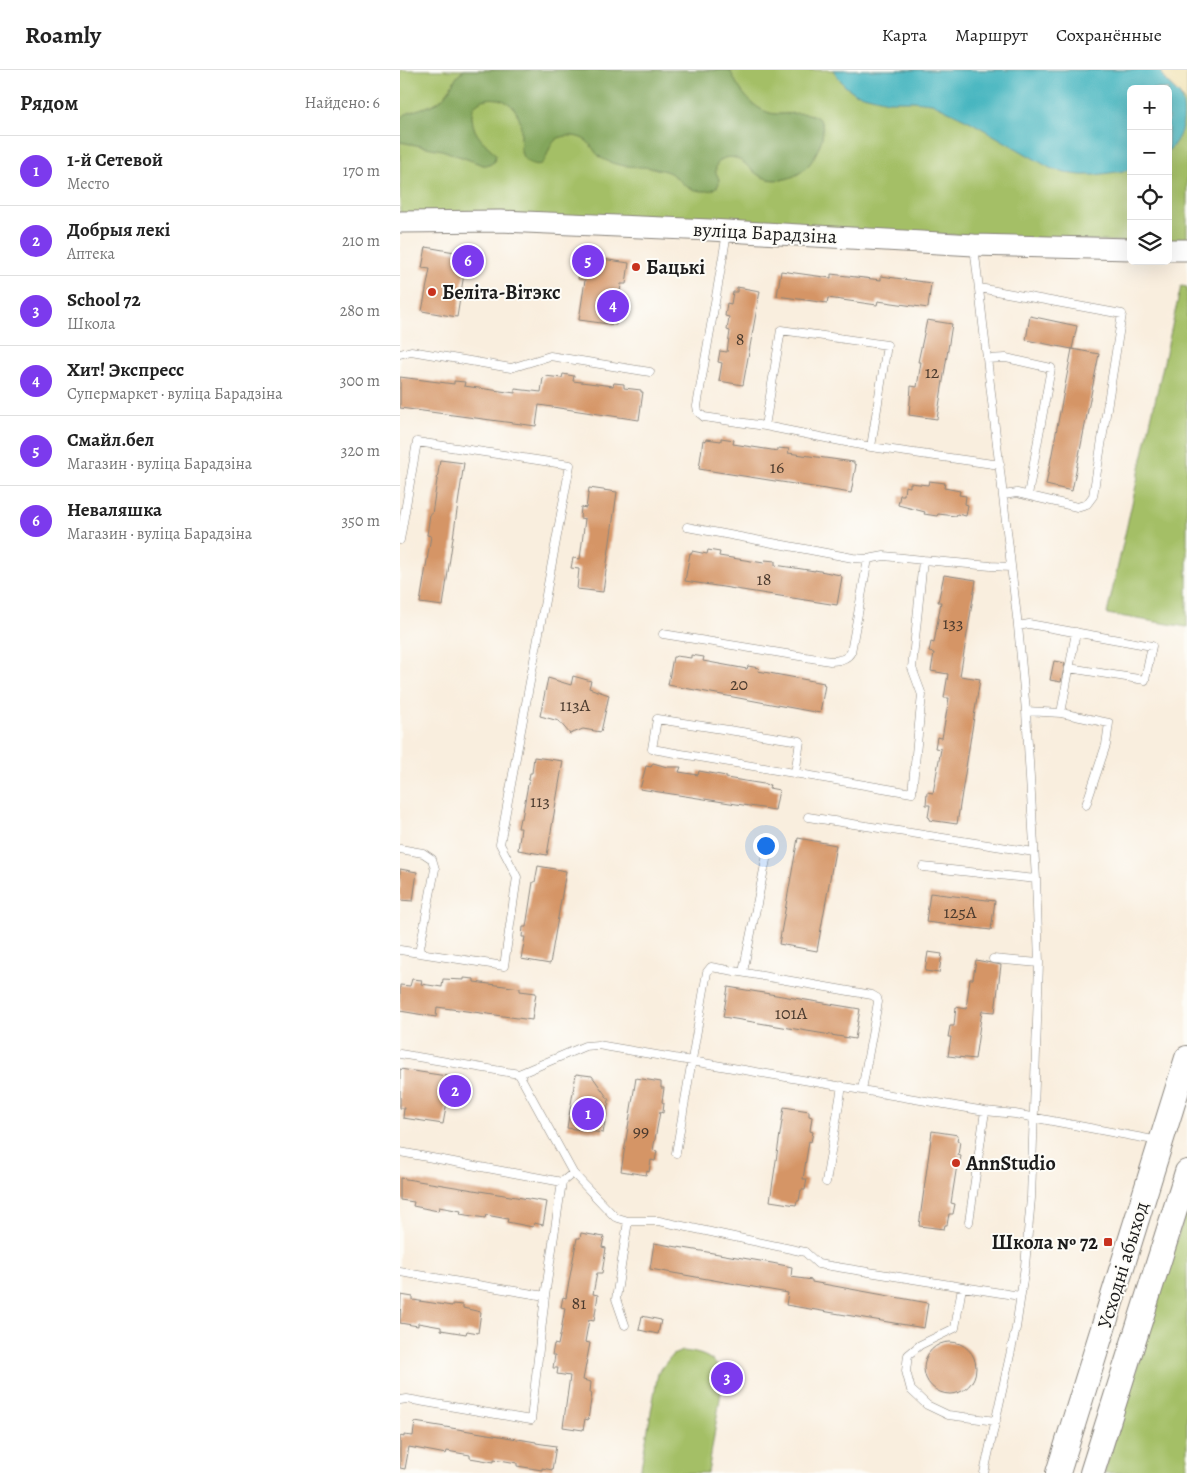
<!DOCTYPE html>
<html lang="ru">
<head>
<meta charset="utf-8">
<style>
  body { margin:0; font-family:Alegreya,serif; background:#f6f6f6; color:#222 }
  .controls { position:absolute; right:15px; top:15px; display:grid; overflow:hidden; border-radius:8px; box-shadow:0 5px 20px #0002 }
  .controls button { width:45px; height:45px; display:grid; place-items:center; padding:0; border:0; border-bottom:1px solid #e0e0e0; background:#fff; color:#222; font:25px sans-serif }
  .you { position:absolute; left:365px; top:775px; width:18px; height:18px; margin:-12px; border:4px solid #fff; border-radius:50%; background:#1a73e8; box-shadow:0 0 0 8px #1a73e833 }
  .badge { display:grid; place-items:center; width:32px; height:32px; border-radius:50%; background:#7c3aed; color:#fff; font-size:16px; font-weight:700 }
  .pin { position:absolute; translate:-50% -50%; border:2px solid #fff; box-shadow:0 1px 5px #0006 }
  .list { margin:0; padding:0; list-style:none }
  h2 { display:flex; justify-content:space-between; align-items:center; height:65px; margin:0; padding:0 20px; font-size:21px }
  h2 small { font-size:16px; font-weight:400; color:#767676 }
  .list li { display:grid; grid-template-columns:32px 1fr auto; gap:15px; align-items:center; box-sizing:border-box; height:70px; padding:0 20px; border-top:1px solid #e0e0e0 }
  .list b { display:block; font-size:19px; white-space:nowrap }
  .list p { margin:0; font-size:16px; white-space:nowrap; color:#767676 }
  .list em { font-size:16px; font-style:normal; color:#767676 }
  .icon { flex:none; width:28px; height:28px; fill:none; stroke:currentColor; stroke-width:2; stroke-linecap:round; stroke-linejoin:round }
  .map { position:relative; flex:none; width:787px; height:1403px; overflow:hidden }
  header { display:flex; align-items:center; gap:30px; box-sizing:border-box; height:70px; padding:0 25px; background:#fff; border-bottom:1px solid #e0e0e0 }
  header strong { font-size:24px }
  nav { display:flex; gap:28px; margin-inline-start:auto; font-size:18px }
  main { display:flex }
  aside { flex:1; background:#fff }
  .map>svg:first-child { display:block }
  .green { fill:#a4bf66; stroke:#606e41 }
  .forest { fill:#83a65b; stroke:#50613c }
  .sand { fill:#eeda9e; stroke:#857b5d }
  .water { fill:#47b6c0; stroke:#32696e }
  .building { fill:#d59566 }
  .lines { fill:none; stroke-linecap:round; stroke-linejoin:round }
  .lane-casing { stroke:#8a857d; stroke-width:9 }
  .secondary-casing { stroke:#8a857d; stroke-width:23 }
  .primary-casing { stroke:#8a857d; stroke-width:26 }
  .lane { stroke:#fff; stroke-width:8 }
  .secondary { stroke:#fff; stroke-width:21 }
  .primary { stroke:#fff; stroke-width:24 }
  .poi-dot { fill:#c8321e; stroke:#fdfcf7; stroke-width:2 }
  .labels { text-anchor:middle; dominant-baseline:central; stroke-width:4; stroke-linejoin:round; paint-order:stroke }
  .number-label { font-size:18px; fill:#4a3a2e }
  .street-label { font-size:20px; fill:#1c1c1c; stroke:#fdfcf7 }
  .poi-label { font-size:20px; font-weight:bold; fill:#1c1c1c; stroke:#fdfcf7; text-anchor:start }
</style>
</head>
<body>
<header>
<strong>Roamly</strong>
<nav><a>Карта</a><a>Маршрут</a><a>Сохранённые</a></nav>
</header>
<main>
<aside>
<h2>Рядом<small>Найдено: 6</small></h2>
<ul class="list">
<li><span class="badge">1</span><div><b>1-й Сетевой</b><p>Место</p></div><em>170 m</em></li>
<li><span class="badge">2</span><div><b>Добрыя лекі</b><p>Аптека</p></div><em>210 m</em></li>
<li><span class="badge">3</span><div><b>School 72</b><p>Школа</p></div><em>280 m</em></li>
<li><span class="badge">4</span><div><b>Хит! Экспресс</b><p>Супермаркет · вуліца Барадзіна</p></div><em>300 m</em></li>
<li><span class="badge">5</span><div><b>Смайл.бел</b><p>Магазин · вуліца Барадзіна</p></div><em>320 m</em></li>
<li><span class="badge">6</span><div><b>Неваляшка</b><p>Магазин · вуліца Барадзіна</p></div><em>350 m</em></li>
</ul>
</aside>
<div class="map">
<svg width="787" height="1403" viewBox="0 0 787 1403">
  <rect width="100%" height="100%" fill="#fdfcf7"/>
  <filter id="ink" filterUnits="userSpaceOnUse"><feTurbulence type="fractalNoise" baseFrequency=".02" numOctaves="2"/><feDisplacementMap in="SourceGraphic" scale="10" xChannelSelector="R" yChannelSelector="G"/><feConvolveMatrix kernelMatrix="1 2 1 2 8 2 1 2 1" color-interpolation-filters="sRGB"/></filter>
  <filter id="wash" filterUnits="userSpaceOnUse"><feTurbulence type="fractalNoise" baseFrequency=".0096" numOctaves="4" result="noise"/><feDisplacementMap in="SourceGraphic" scale="20" xChannelSelector="R" yChannelSelector="G"/><feGaussianBlur stdDeviation="1.12" result="paint"/><feColorMatrix in="noise" values="0 0 0 0 0 0 0 0 0 0 0 0 0 0 0 0 0 1.4 0 .05"/><feComposite in="paint" operator="in"/></filter>
  <g filter="url(#wash)">
    <rect width="100%" height="100%" fill="#f9eede"/>
    <path class="green" d="M0,0H787V174L768,173V19H731V172L0,143Z
      M781,216L787,217V557L707,544Z
      M787,1137V1403H704Z
      M283,1281C302,1283 319,1288 323,1310L308,1403H240L258,1303L272,1285Z"/>
    <path class="forest" d="M64,0H330C338,18 350,37 370,43C384,47 415,36 422,54C425,65 419,78 414,87C405,106 379,116 360,106C351,101 345,91 335,88C325,85 314,91 316,103C317,104 319,109 319,110C320,122 304,122 296,120C283,118 279,107 268,102C248,94 224,100 205,90C190,83 195,69 173,66C140,63 154,100 133,94C117,90 121,74 121,62C121,55 119,46 115,40C105,23 69,24 72,48C74,68 85,71 96,85L94,92L89,95H83L42,80L0,72V48C12,38 31,39 43,28C51,20 53,8 64,0Z"/>
    <path class="sand" d="M761,0H787V35C780,22 764,15 761,0Z"/>
    <path class="water" d="M433,0H761C763,12 772,16 780,25C787,43 784,66 768,81V19H731V100L695,105H681L665,103L650,98L571,52L532,33L514,31H488L455,23L445,16Z"/>
    <g id="blocks">
      <path class="building" d="M26,177L72,185L69,205L64,204L57,247L22,241L30,199L22,198Z
        M182,186L229,193L226,214H221L216,255L179,250L185,210L178,209Z
        M381,201L431,208V204L481,210V206L531,213L528,238L478,231L477,235L428,228L427,233L377,226Z
        M337,217L360,221L343,315L319,311L322,293L318,292L320,281L327,282L330,261L327,260L329,247L325,246L327,233L331,234L333,222H337Z
        M630,246L677,256L672,279L626,270Z
        M527,250L552,254L537,349L509,345L511,316L517,317L521,292H518Z
        M672,279L699,284L672,421L646,415Z
        M163,304L174,306L173,311L213,316L214,313L224,314V318L241,320V322H243L239,350L139,335L136,356L0,338V307L54,314V311L65,312L64,316L115,323V319L141,322L143,308H144L145,306L162,308Z
        M321,368L334,370L333,374L378,381V378L389,379L388,383L454,392V394L456,395L451,423L299,399L303,370L306,371V369L321,371Z
        M40,390L64,393L43,536L20,533L31,466L27,465L30,444H32Z
        M529,411L545,413L544,418L560,421L559,425L566,426L565,434L568,435L566,446L557,444L556,446L538,444L537,446L524,444L525,442L498,435L500,425H504L505,416L510,417V413L528,415Z
        M189,418L217,422L203,522L177,519L179,499L171,498L173,488L180,489L185,449L180,448L181,437L186,438Z
        M308,480L320,482L319,486L364,493L365,490L375,491V495L415,501V500L440,505V506L442,507L437,535L285,511L290,483H292V481L307,484Z
        M544,505L576,510L560,606L580,609L557,754L529,750L530,748L528,747L530,735H526L527,722L533,723L541,679L535,678L537,667L542,668L549,628H544L548,604L531,601L534,583L529,582L531,572L534,573L541,532H538Z
        M291,585L304,587L303,591L347,599L348,596L359,598L358,601L424,613L423,614L425,615L420,643L268,615L273,587H275L276,586L291,588Z
        M654,591L665,593L661,612L650,610Z
        M173,606L191,611L189,618L209,625L201,662L183,659L170,664L159,651L140,646L148,608L171,615Z
        M134,687L163,691L147,785L118,780L121,758H118L120,748H122L130,703H132Z
        M253,693L267,697H281L279,702L298,705L299,701L326,706V708L370,715L369,718L379,720L375,740L240,719L246,696L251,697Z
        M398,768L436,775L417,881L379,874Z
        M138,796L166,801L150,894L121,889L125,867H122L123,857H126L133,812H135Z
        M0,799L17,802L13,831L0,830Z
        M530,823L595,831L591,860L526,852Z
        M528,882L542,884L539,903L525,901Z
        M576,890L601,895L595,942L582,941L575,989L548,986L551,967H548L550,956H554L556,937L566,939L570,909H573Z
        M64,908L74,909V912L120,918V921L136,923L132,950L37,937L36,947L0,941V915L10,916L12,909L22,910L21,914L42,917L43,909L64,910Z
        M328,917L460,939L455,969L323,947Z
        M0,999L60,1008L66,1020L63,1034L47,1032L43,1054L3,1048L4,1038H0Z
        M176,1004L192,1006L209,1030L203,1063L167,1058Z
        M236,1008L261,1012V1018H264L262,1032L264,1033L263,1043L260,1042L253,1080L257,1081L255,1091L251,1090L249,1102L247,1101L246,1105L221,1101Z
        M384,1037L409,1041V1046L412,1047L410,1061L413,1062L411,1072L409,1071L403,1109H407L405,1120H401L399,1131H397L396,1135L370,1131Z
        M532,1061L558,1065L557,1071H560L558,1085L561,1086L559,1096L557,1095L551,1133L555,1134L553,1144H549L547,1155H545L544,1159L519,1156Z
        M0,1108L147,1132L143,1155L134,1153L133,1157L107,1152L108,1149L86,1145L85,1148L60,1144L61,1141L39,1137L38,1141L13,1136L14,1132L0,1130Z
        M181,1163L204,1167L202,1177L206,1178L202,1203H197L193,1224L198,1225L194,1251L189,1250L185,1272L190,1273L183,1310L191,1312L190,1323H192L188,1350L185,1349L183,1360L163,1357L170,1306L157,1304L158,1298H153L155,1285H152L154,1274L158,1275L161,1261L165,1238L161,1237L163,1227L166,1228L177,1168H180Z
        M254,1173L372,1193L392,1197L391,1207L412,1210V1212L528,1233L524,1258L386,1235L388,1223L250,1199Z
        M1,1225L13,1227V1230L52,1236V1234L63,1235V1238L81,1242L78,1263L67,1261L66,1264L41,1260V1257L18,1253V1256L0,1253Z
        M242,1246L261,1250L258,1264L239,1260Z
        M524 1298a26 26 0 1 1 52 0a26 26 0 1 1-52 0Z
        M15,1352L136,1372V1373L156,1376L152,1400L142,1398V1400L117,1396V1393L94,1389V1392L70,1388V1385L47,1381L46,1384L9,1377L5,1399L0,1398V1366L4,1367V1365L13,1366Z"/>
    </g>
  </g>
  <g filter="url(#ink)">
    <use href="#blocks" fill-opacity="0" stroke="#8a857d" stroke-width="1"/>
    <g class="lines">
      <defs>
        <path id="lane" d="M327,163L297,336L298,342L304,347L365,356
          M574,176L618,556L626,641L636,809L639,893L631,1128L625,1196L616,1258L584,1403
          M579,218L722,244L693,426L687,434L677,437L617,423L603,425
          M0,284L11,281L111,298L150,286L250,302
          M587,289L606,288L651,298L628,425
          M471,377L487,275L381,260L365,356L471,377L600,395
          M287,457L453,488L468,489L484,486L523,490
          M0,470L17,372L170,395L100,774L117,807L104,896L0,880
          M618,556L629,554L752,576L745,610L669,598
          M263,564L430,591C438,591 447,590 451,582L468,489
          M626,641L661,643L709,653L706,675L686,735
          M661,643L676,562
          M395,704L400,671L257,649L252,679L512,723L522,625L512,598L523,490L591,496L610,497
          M408,747L634,782
          M0,779L23,783L32,789L35,799L19,883
          M523,797L636,809
          M593,889L639,893
          M343,902L367,785
          M0,984L119,1004L185,976L198,975L585,1041L615,1044L759,1071
          M0,1082L162,1112
          M276,1083L307,902L311,897L472,925L477,928L478,932L462,1020
          M173,1103L215,1147L228,1151H259L405,1182L418,1194L620,1226
          M426,1112L442,1016
          M569,1152L585,1041
          M0,1202L145,1226
          M562,1217L555,1258L520,1275L508,1285L506,1301L511,1320L527,1335L548,1345L596,1351
          M225,1255L216,1229L228,1151
          M0,1330L7,1329L131,1350L145,1226L162,1112L173,1103L119,1004"/>
        <path id="secondary" d="M0,152L100,151L310,160L574,175L731,179
          M768,180H787"/>
        <path id="primary" d="M658,1403L787,988
          M692,1403L787,1102"/>
      </defs>
      <use href="#lane" class="lane-casing"/>
      <use href="#secondary" class="secondary-casing"/>
      <use href="#primary" class="primary-casing"/>
      <use href="#lane" class="lane"/>
      <use href="#secondary" class="secondary"/>
      <use href="#primary" class="primary"/>
    </g>
  </g>
  <g class="poi-dot">
    <circle cx="236" cy="197" r="5"/>
    <circle cx="32" cy="222" r="5"/>
    <circle cx="556" cy="1093" r="5"/>
    <rect x="703" y="1167" width="10" height="10" rx="2.5"/>
  </g>
  <g class="labels">
    <g class="number-label">
      <text x="340" y="269">8</text>
      <text x="532" y="302">12</text>
      <text x="377" y="397">16</text>
      <text x="364" y="509">18</text>
      <text x="553" y="553">133</text>
      <text x="339" y="614">20</text>
      <text x="175" y="635">113А</text>
      <text x="140" y="731">113</text>
      <text x="560" y="842">125А</text>
      <text x="391" y="943">101А</text>
      <text x="241" y="1061">99</text>
      <text x="179" y="1233">81</text>
    </g>
    <g class="street-label">
      <text transform="translate(365 163) rotate(3)">вуліца Барадзіна</text>
      <text transform="translate(723 1195) rotate(-73)">Усходні абыход</text>
    </g>
    <g class="poi-label">
      <text x="246" y="197">Бацькі</text>
      <text x="42" y="222">Беліта-Вітэкс</text>
      <text x="566" y="1093">AnnStudio</text>
      <text x="698" y="1172" text-anchor="end">Школа № 72</text>
    </g>
  </g>
</svg>
<div class="controls">
<button>+</button>
<button>−</button>
<button><svg class="icon" aria-label="locate" viewBox="0 0 24 24"><circle cx="12" cy="12" r="6"/><path d="M12 2v4M12 18v4M2 12h4M18 12h4"/></svg></button>
<button><svg class="icon" aria-label="layers" viewBox="0 0 24 24"><path d="M12 4l9 5-9 5-9-5zM3 14l9 5 9-5"/></svg></button>
</div>
<div class="you"></div>
<div class="pin badge" style="left:188px;top:1044px">1</div>
<div class="pin badge" style="left:55px;top:1021px">2</div>
<div class="pin badge" style="left:327px;top:1308px">3</div>
<div class="pin badge" style="left:213px;top:236px">4</div>
<div class="pin badge" style="left:188px;top:191px">5</div>
<div class="pin badge" style="left:68px;top:191px">6</div>
</div>
</main>
</body>
</html>
